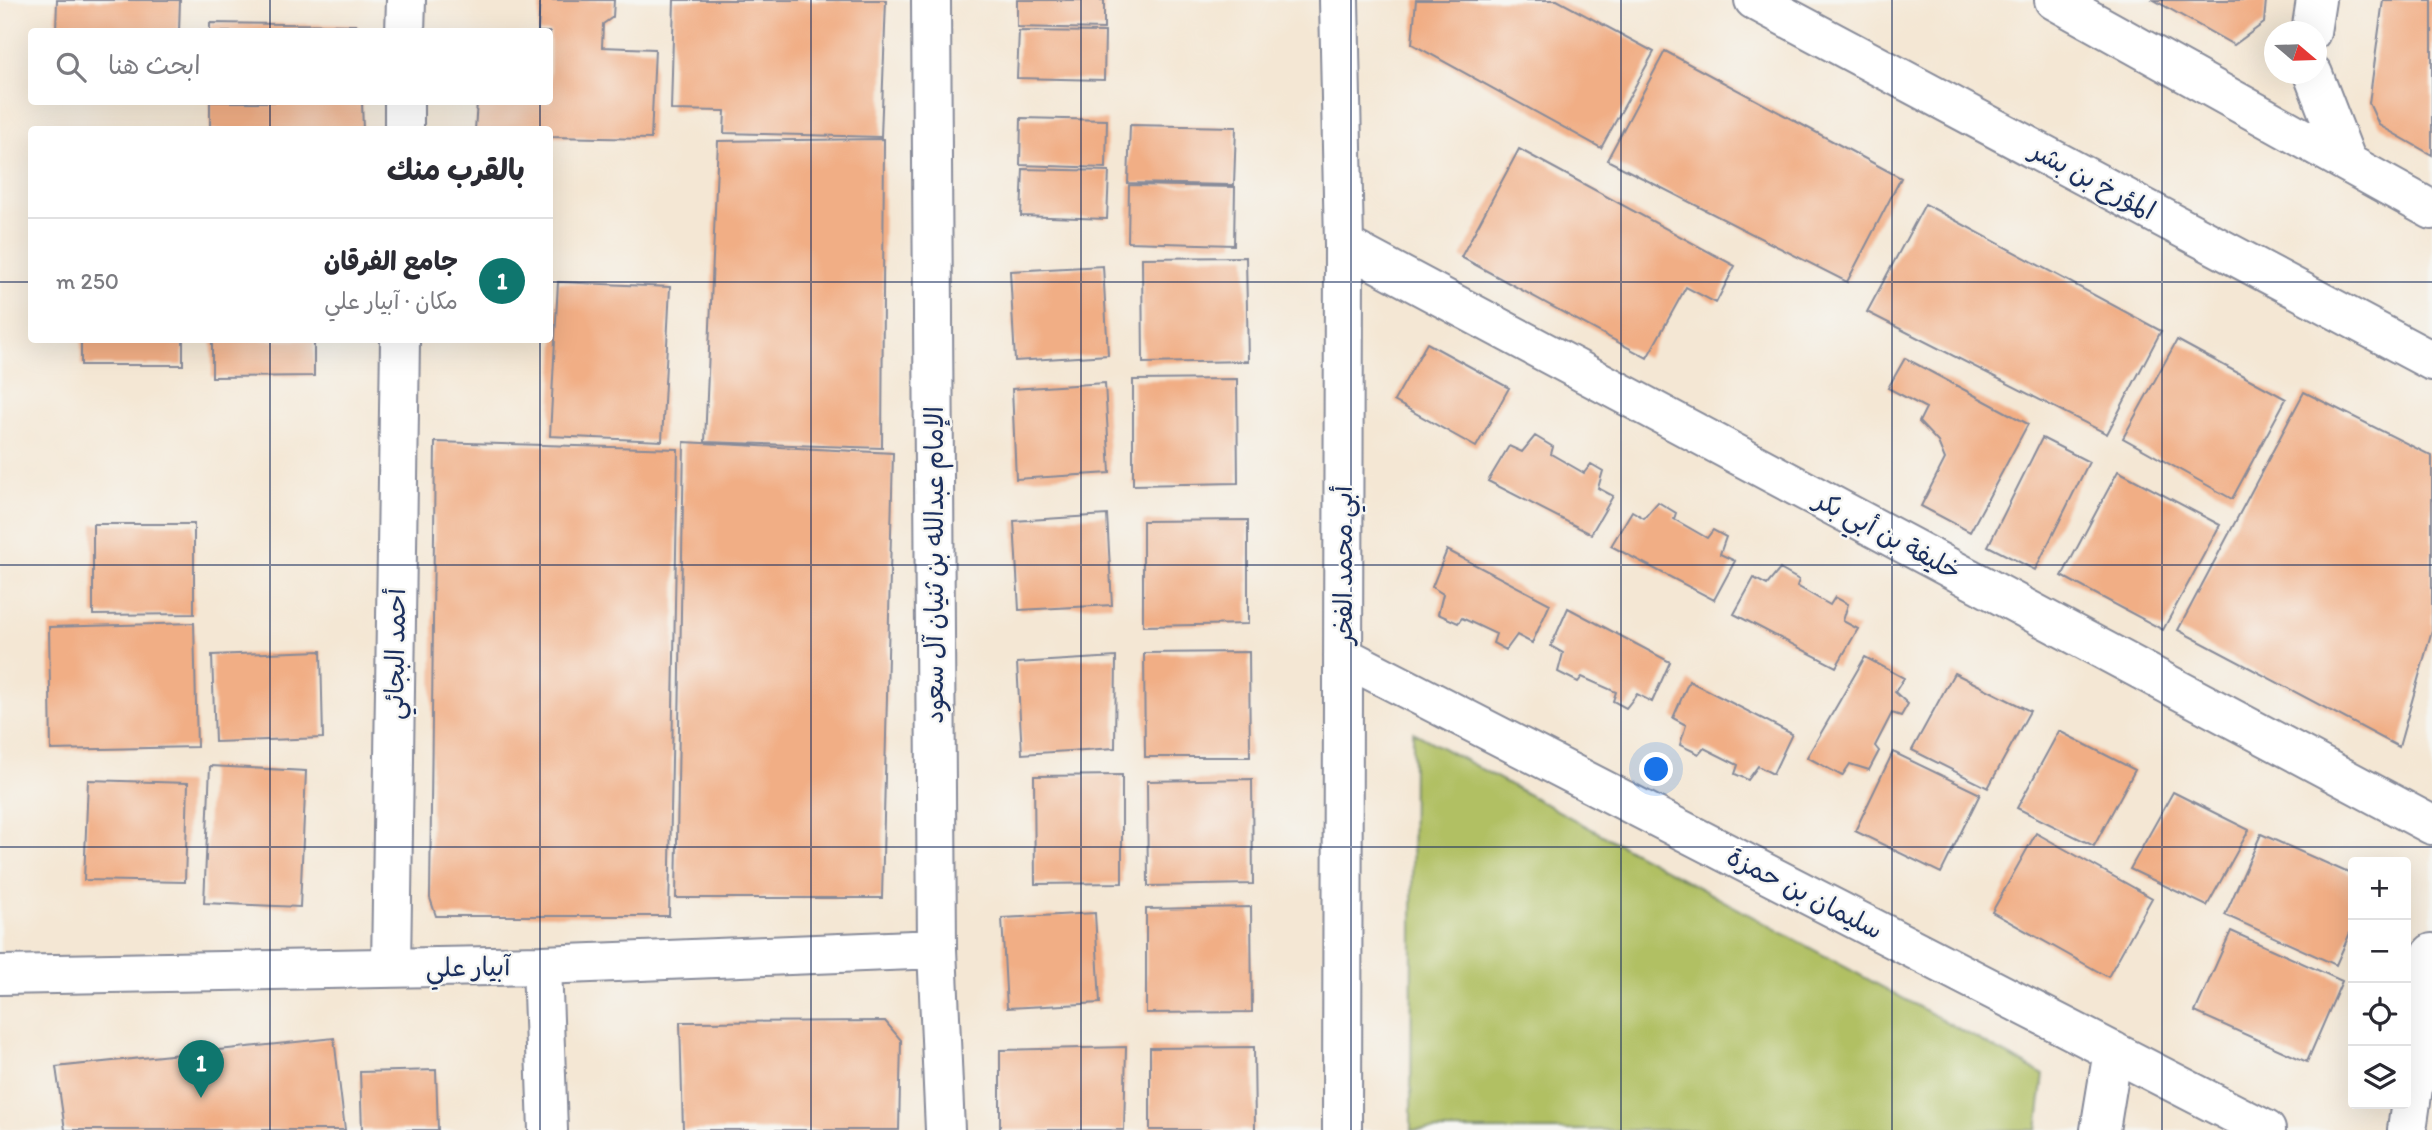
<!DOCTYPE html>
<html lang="ar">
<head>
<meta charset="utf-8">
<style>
  body { margin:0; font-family:Itim,"Playpen Sans Arabic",sans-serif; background:#f7f7f7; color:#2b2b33; direction:rtl }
  .controls { position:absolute; right:21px; bottom:21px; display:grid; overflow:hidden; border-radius:7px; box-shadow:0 7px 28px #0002 }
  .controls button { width:63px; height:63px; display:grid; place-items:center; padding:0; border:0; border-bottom:2px solid #e1e1e2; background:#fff; color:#2b2b33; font:35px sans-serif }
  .compass { position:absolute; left:2264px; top:21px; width:63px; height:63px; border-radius:50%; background:#fff; box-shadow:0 7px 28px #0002; rotate:109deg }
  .you { position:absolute; left:1657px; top:770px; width:24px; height:24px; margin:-18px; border:5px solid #fff; border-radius:50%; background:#1a73e8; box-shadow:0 0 0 10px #1a73e833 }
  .badge { display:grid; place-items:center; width:46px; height:46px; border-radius:50%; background:#0f766e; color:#fff; font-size:23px; font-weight:700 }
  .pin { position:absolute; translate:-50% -58px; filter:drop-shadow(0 2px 4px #0008) }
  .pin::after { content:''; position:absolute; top:37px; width:24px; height:21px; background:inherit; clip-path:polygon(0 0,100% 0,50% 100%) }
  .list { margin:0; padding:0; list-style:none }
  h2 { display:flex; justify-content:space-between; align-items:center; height:91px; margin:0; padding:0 28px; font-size:30px }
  h2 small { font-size:23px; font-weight:400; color:#7c7c81 }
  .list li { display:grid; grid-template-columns:46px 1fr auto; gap:21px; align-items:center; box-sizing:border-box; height:126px; padding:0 28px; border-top:2px solid #e1e1e2 }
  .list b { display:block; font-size:26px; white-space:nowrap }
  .list p { margin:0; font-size:23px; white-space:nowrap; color:#7c7c81 }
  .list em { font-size:23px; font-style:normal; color:#7c7c81 }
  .icon { flex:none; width:38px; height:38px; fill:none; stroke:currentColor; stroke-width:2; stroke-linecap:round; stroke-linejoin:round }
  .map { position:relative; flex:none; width:2432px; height:1130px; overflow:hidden; direction:ltr }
  .search { position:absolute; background:#fff; box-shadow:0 7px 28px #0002; left:28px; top:28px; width:525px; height:77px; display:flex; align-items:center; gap:18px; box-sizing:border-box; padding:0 24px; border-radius:7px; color:#7c7c81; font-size:26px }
  .panel { position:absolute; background:#fff; box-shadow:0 7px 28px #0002; left:28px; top:126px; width:525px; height:217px; border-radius:7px; direction:rtl }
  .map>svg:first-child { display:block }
  .green { fill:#b1c063; stroke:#667860; stroke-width:2 }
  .building { fill:#f1ae85 }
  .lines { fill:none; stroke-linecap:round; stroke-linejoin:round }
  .minor-casing { stroke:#888b99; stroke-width:42 }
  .minor { stroke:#fff; stroke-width:38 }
  .grid { fill:none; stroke:#1b2f5e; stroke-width:2; stroke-opacity:0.55 }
  .labels { text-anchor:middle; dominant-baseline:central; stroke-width:5; stroke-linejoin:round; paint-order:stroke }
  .street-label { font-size:26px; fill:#1b2f5e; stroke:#f6f6f2 }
</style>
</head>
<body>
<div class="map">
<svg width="2432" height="1130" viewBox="0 0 2432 1130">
  <rect width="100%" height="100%" fill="#f6f6f2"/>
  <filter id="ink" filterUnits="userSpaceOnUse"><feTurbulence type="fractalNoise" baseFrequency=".0143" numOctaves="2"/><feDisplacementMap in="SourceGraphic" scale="14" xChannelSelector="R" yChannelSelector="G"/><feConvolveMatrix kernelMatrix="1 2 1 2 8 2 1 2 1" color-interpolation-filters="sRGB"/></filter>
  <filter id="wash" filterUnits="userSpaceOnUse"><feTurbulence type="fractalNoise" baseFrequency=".00686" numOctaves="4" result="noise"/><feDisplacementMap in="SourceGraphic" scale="28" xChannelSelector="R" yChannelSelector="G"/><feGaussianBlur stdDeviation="1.57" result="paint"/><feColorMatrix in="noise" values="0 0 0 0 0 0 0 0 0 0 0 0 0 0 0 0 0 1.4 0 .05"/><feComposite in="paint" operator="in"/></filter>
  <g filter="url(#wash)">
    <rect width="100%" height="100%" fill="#f4e7d4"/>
    <path class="green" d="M1413,732L2044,1075L2037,1130H1411Z"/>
    <g id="blocks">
      <path class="building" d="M57,0H180L179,32H56Z
        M540,0H614L613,17L603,24L602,47L655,49L651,139L550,137V130H475L477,102H550V32H538Z
        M674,0H886L881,137L724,133L725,111L671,110Z
        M1017,0H1104V29L1017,27Z
        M1416,0H1557L1654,52L1601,148L1412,44Z
        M2154,0H2266L2264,23L2234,45Z
        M2383,0H2432V155L2379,125L2369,103Z
        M210,23L357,25V32H210Z
        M1019,31L1105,32L1104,80L1017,78Z
        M1665,51L1901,178L1847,282L1607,160Z
        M210,102H362L363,130H210Z
        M1021,118L1107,120L1106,168L1020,165Z
        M1130,125L1236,127L1234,185L1128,183Z
        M884,139L882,448L705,442L718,141Z
        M1519,149L1735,266L1716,303L1686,287L1647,358L1461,257Z
        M1023,169L1109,171L1107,219L1021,216Z
        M1129,185L1235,187L1234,245L1128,242Z
        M1925,204L2161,331L2107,434L1867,312Z
        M1246,257L1248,361L1143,363L1142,258Z
        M1103,266L1108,355L1015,361L1010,271Z
        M558,282L670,287L662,441L550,436Z
        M81,340H183V365H81Z
        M212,340H314V376L212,377Z
        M2177,340L2286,399L2232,499L2123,438Z
        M1427,343L1509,388L1476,447L1394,401Z
        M1905,358L2028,424L1970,532L1921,506L1945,459L1938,442L1919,422L1926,408L1888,388Z
        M1237,379L1238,483L1133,485V380Z
        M1105,383L1110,473L1016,479L1012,389Z
        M2304,392L2432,456V630L2399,747L2178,630Z
        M1535,436L1553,447L1551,454L1584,473L1591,464L1603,471L1598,488L1613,496L1591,534L1488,481L1509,446L1522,452Z
        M2042,438L2089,462L2035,570L1988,546Z
        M435,442L678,449L669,916H436L430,898Z
        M684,442L893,453L882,898H676Z
        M2118,471L2220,525L2163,630L2062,576Z
        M1658,502L1676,513L1674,519L1707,538L1713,530L1726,537L1720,554L1735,561L1714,600L1611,546L1632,511L1644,518Z
        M1107,515L1112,605L1019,610L1014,521Z
        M1248,520V624L1143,626V521Z
        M93,524H194V614L93,615Z
        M1447,550L1550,604L1532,643L1517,635L1506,650L1493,643L1496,634L1462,618L1458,623L1438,614L1443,594L1432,587Z
        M1780,569L1799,580L1797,586L1830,605L1835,597L1848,604L1843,621L1858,629L1836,667L1734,614L1754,578L1767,585Z
        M1568,608L1670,662L1652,702L1637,694L1626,708L1613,701L1616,692L1582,677L1578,682L1558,672L1563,653L1551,646Z
        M194,623L197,747L51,750L49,627Z
        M321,651L323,738L215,742L212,655Z
        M1249,652L1250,757H1145L1144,653Z
        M1116,657L1115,748L1022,754L1017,663Z
        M1865,657L1904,678L1895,692L1908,704L1901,716L1892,713L1875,746L1879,751L1869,770L1850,764L1842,776L1807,757Z
        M1954,673L2030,711L1988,788L1912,750Z
        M1689,681L1792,734L1773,774L1758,766L1748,780L1735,774L1738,765L1704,748L1699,754L1680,745L1686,725L1673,718Z
        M2059,731L2135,770L2094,846L2017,808Z
        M1893,752L1980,794L1941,873L1855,831Z
        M210,766L306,771L300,907L204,903Z
        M1122,775V883L1035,884L1034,776Z
        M1252,779L1253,884L1148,886L1147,781Z
        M88,780L188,783L185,882L84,880Z
        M2173,792L2249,830L2207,906L2130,869Z
        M2036,833L2152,898L2108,977L1992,912Z
        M2261,834L2353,875V926L2336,965L2225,915Z
        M1251,907L1252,1012L1146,1013V909Z
        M1095,913L1100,1003L1007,1008L1002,918Z
        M2231,931L2342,981L2307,1062L2195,1012Z
        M885,1021L901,1040L899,1130H683L680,1022Z
        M334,1038L345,1130H65L56,1067Z
        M1126,1047L1124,1130H1000V1050Z
        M1254,1047L1255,1130H1150V1048Z
        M436,1070L438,1130H362L360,1072Z"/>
    </g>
  </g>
  <g filter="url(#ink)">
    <use href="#blocks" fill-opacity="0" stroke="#888b99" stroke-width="2"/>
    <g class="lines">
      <defs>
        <path id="minor" d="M931,0L937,949L945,1130
          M1339,0L1344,245L1342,1130
          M1754,0L2432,361
          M2054,0L2432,210
          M405,32L406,0
          M2311,32L2316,0
          M2313,74L2347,162
          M404,130V102
          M1344,245L2432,825
          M1343,656L2266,1130
          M542,965L548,1130
          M391,968L400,340
          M0,975L542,965L937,949
          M2100,1130L2113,1051
          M2407,1130L2432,953"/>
      </defs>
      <use href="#minor" class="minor-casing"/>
      <use href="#minor" class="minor"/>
    </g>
  </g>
  <path class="grid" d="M270,0V32M540,0V32M811,0V1130M1081,0V1130M1351,0V1130M1621,0V1130M1892,0V1130M2162,0V1130M270,102V130M540,102V130M0,282H32M550,282H2432M270,340V1130M540,340V1130M0,565H2432M0,847H2432"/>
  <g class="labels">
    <g class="street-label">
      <text transform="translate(2093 180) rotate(28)">المؤرخ بن بشر</text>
      <text transform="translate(1888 535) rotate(28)">خليفة بن أبي بكر</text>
      <text transform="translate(934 565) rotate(-90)">الإمام عبدالله بن ثنيان آل سعود</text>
      <text transform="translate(1343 565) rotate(-90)">أبي محمد الفخر</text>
      <text transform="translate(395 654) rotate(-89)">أحمد البجائي</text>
      <text transform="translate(1805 893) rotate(27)">سليمان بن حمزة</text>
      <text transform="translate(468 967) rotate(-1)">آبيار علي</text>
    </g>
  </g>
</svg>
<div class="controls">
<button>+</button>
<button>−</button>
<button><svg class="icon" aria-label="locate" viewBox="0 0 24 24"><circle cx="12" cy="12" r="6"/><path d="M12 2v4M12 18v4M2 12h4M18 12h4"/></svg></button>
<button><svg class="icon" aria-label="layers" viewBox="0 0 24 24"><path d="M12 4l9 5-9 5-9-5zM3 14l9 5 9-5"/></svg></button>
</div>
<svg class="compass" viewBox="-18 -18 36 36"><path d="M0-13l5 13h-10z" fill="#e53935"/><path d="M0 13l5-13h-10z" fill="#7c7c81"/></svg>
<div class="you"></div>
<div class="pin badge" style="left:201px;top:1098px">1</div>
<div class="search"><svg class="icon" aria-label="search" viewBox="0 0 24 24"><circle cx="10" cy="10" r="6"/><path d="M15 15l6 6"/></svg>ابحث هنا</div>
<section class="panel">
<h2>بالقرب منك<small></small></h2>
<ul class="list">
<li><span class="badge">1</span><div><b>جامع الفرقان</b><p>مكان · آبيار علي</p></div><em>250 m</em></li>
</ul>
</section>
</div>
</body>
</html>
